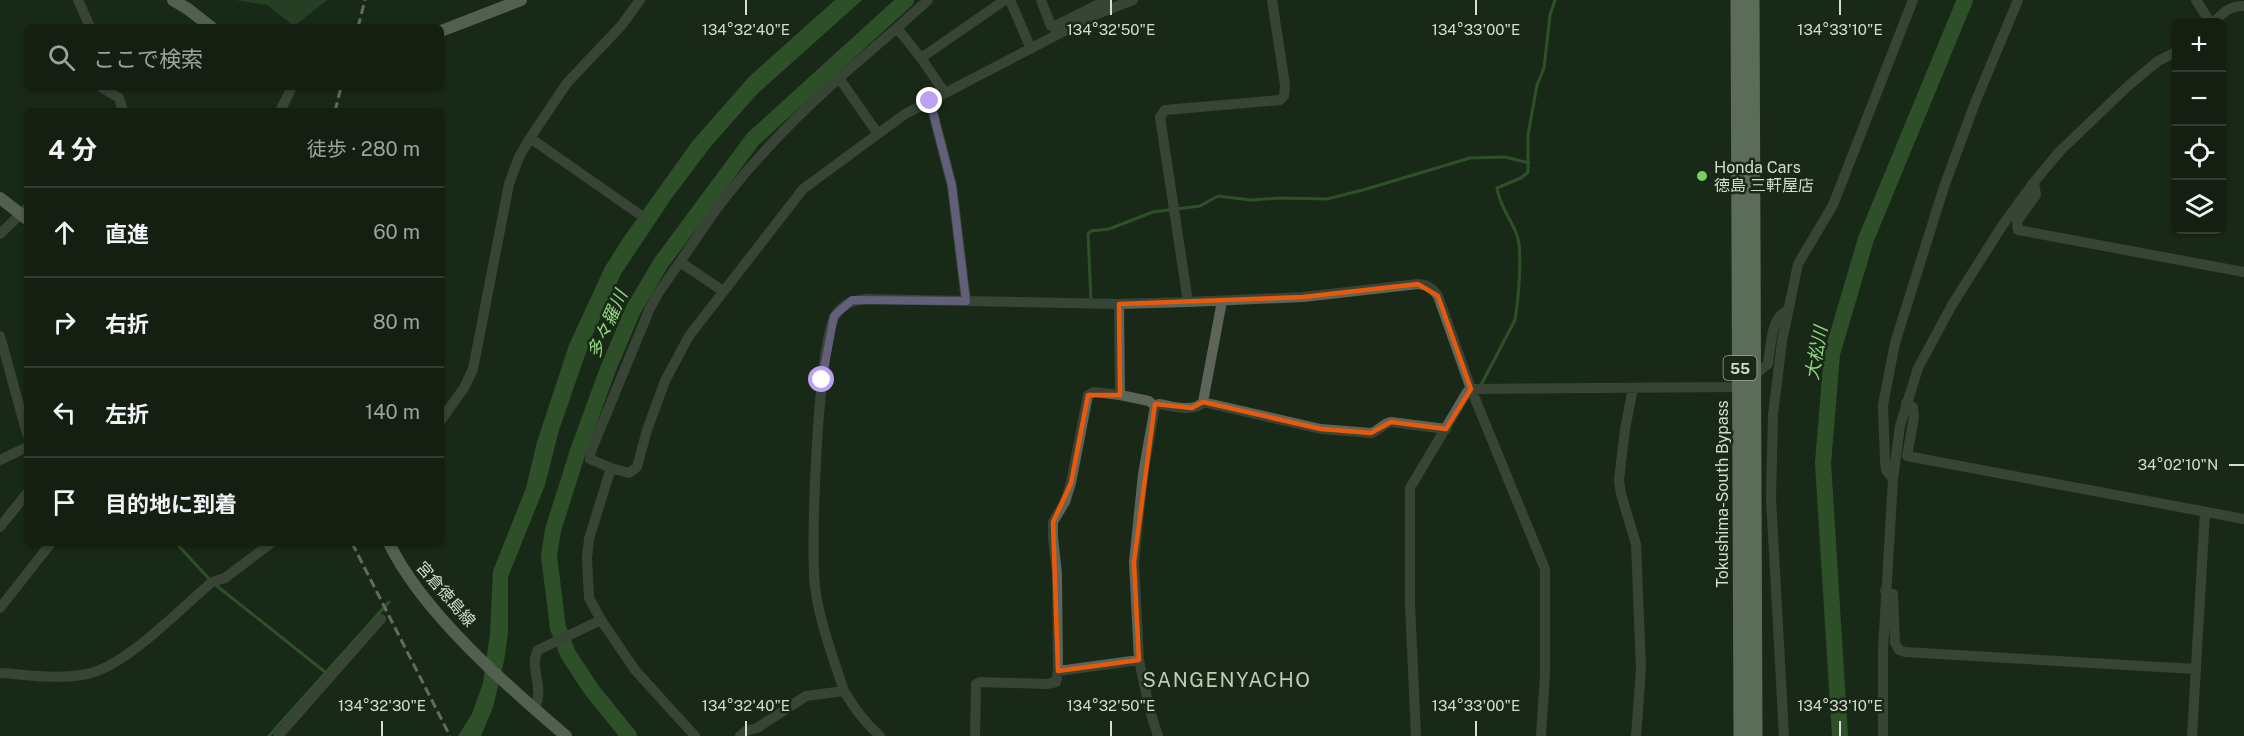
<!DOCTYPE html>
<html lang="ja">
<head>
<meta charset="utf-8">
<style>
  body { margin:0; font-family:"Public Sans","Noto Sans JP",sans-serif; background:#1d271a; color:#f1f3f6 }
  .controls { position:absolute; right:18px; top:18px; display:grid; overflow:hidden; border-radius:9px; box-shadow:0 2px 4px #0004 }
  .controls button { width:54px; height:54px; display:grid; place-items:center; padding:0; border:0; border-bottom:2px solid #333d31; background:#141f11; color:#f1f3f6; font:30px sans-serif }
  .stop { position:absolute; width:18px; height:18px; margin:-14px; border:4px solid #bca0f2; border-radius:50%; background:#fff }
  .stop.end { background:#bca0f2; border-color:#fff; box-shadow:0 2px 6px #0008 }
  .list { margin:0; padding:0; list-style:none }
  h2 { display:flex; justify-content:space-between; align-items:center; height:78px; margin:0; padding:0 24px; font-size:26px }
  h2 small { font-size:20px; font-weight:400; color:#9da29f }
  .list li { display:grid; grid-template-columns:39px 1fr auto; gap:18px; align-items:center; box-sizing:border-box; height:90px; padding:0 24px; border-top:2px solid #333d31 }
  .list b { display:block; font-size:22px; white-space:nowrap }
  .list em { font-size:20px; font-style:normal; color:#9da29f }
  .icon { flex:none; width:33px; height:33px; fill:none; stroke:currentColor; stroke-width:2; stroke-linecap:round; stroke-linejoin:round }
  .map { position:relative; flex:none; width:2244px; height:736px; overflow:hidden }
  .search { position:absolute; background:#141f11; box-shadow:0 2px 4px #0004; left:24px; top:24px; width:420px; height:66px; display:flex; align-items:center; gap:15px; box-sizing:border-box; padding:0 21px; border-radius:9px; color:#9da29f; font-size:22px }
  .panel { position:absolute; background:#141f11; box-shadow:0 2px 4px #0004; left:24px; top:108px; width:420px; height:438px; border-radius:9px }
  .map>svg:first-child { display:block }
  .green { fill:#375731 }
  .water { fill:#487f3d }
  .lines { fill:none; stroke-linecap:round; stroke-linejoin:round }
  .stream { stroke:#487f3d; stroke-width:3 }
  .river { stroke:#487f3d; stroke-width:16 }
  .minor { stroke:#5d655b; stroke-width:10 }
  .major { stroke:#95a591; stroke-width:12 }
  .highway { stroke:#abbea7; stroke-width:15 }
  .rail { stroke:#b4bfb2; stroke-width:3; stroke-dasharray:9 4.5; stroke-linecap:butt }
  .route { stroke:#bca0f2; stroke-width:8 }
  .marked { fill:none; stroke:#e8590c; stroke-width:4.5; stroke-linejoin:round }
  .ticks { fill:none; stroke:#d3ddd1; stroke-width:2 }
  .poi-dot { fill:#71d25e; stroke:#1a2917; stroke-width:2 }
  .labels { text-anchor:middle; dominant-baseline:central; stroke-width:5; stroke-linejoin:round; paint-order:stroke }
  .shield { fill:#1a2917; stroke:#9ca799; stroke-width:1.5 }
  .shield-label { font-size:15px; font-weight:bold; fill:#d3ddd1 }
  .poi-label { font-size:16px; fill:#d3ddd1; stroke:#1a2917; text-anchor:start }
  .street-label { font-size:16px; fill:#d3ddd1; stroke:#1a2917 }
  .water-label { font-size:18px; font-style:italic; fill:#8dd97e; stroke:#1a2917 }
  .quarter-label { font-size:20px; letter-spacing:1.5px; fill:#bbcfb7; stroke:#1a2917 }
  .ticks-label { font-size:15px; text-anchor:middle; fill:#d3ddd1; stroke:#1a2917; stroke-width:5; stroke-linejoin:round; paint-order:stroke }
</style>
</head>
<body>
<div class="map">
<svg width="2244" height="736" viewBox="0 0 2244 736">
  <rect width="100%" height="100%" fill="#1a2917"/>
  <path class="green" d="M235,0H327L294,26L267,5Z"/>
  <path class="water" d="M835,0H862L757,94L711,146L671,199L621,274L591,338L559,430L545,485L508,577V633L504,661L493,707L481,736H458L472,714L483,683L490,634L493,571L526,488L537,442L569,345L605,267L624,237L692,142L749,77Z"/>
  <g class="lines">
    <path class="stream" d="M1089,300H1091L1088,234L1091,231L1109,229L1153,212L1200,206L1218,196L1250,200L1281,198L1327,199L1363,190L1470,158L1505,157L1529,163
      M1480,387L1515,320C1518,302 1523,253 1517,235C1511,219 1499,205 1497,188L1521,178L1528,172V135L1537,85L1544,68L1550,15L1555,0
      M176,543L212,582L325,672
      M269,736L389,602"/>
    <path class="river" d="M629,736L591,689L568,654L558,628L549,556L553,530L579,448L608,369L633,310L661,263L753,139L906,0
      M1840,736L1823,463L1832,354L1866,239L1965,0"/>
    <path class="minor" d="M78,0L90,27
      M1010,0L1031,49
      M1041,0L1051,26L1053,27L1107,0
      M1272,0L1285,85L1284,96L1280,100L1165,110L1160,117L1188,302L1303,297L1418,284C1427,285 1432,287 1438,296L1471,389L1545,569V675L1541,736
      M2196,0L2210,22
      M2214,22C2224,12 2229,6 2244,6
      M921,58L897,28L928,0
      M101,87L119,98L123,111
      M945,93L921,58L1005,0
      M930,101L952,186L966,301L1119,304
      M280,111L292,87
      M878,134L839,78L897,28
      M530,138L639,214
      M2034,182L2036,195L2017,221L2018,230L2244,272
      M0,234L27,208
      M723,291L680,262C696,239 711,215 728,194C761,152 799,114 839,78
      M1222,301L1203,402L1321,429L1371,433C1379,431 1382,424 1391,422L1446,429
      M0,336L27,434
      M1633,388L1625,429L1619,480L1621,494L1636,544L1641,669L1636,736
      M1120,395L1094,392L1088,395L1071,483L1065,502L1053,522V537L1057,574L1058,671L1139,660
      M1906,403L1913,407L1914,417L1907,456L2244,519
      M1155,406L1149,401L1120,395L1119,304L1188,302
      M441,420L464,388L473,369L509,184L519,157L530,138L567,83L621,26L640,0
      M0,460L27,447
      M611,468L590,459L591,451L650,308L659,292L680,262
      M1893,479L1886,470L1885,461L1883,405L1895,343L1944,187L1975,103L2018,0
      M0,527L27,493
      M1885,591L1893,594L1895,643L1899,650L1905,652L2195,669
      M0,608L51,543
      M601,620L635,670L695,736
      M0,673C29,675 59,680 87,674C125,667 181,608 212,582L225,578L271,543
      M844,691C854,708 865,723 880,736
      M534,709C546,688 528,667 538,650L601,620L589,598L587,558L589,539L611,468L629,473L637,467L647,430L665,381L689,336L803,189L905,114L1097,14L1133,0
      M278,736L381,619
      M740,736L746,731L757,728L806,696L844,691C833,657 819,621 815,586C810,547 818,341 836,314C844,303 854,300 867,299L966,301
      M975,736L976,684L980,682L1047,684L1056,682L1058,671
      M1158,736L1150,711L1139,660L1134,562L1143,474L1155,406L1159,404C1172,406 1194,413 1203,402
      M1416,736L1410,604V488L1467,392L1471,389L1740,387L1768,364C1771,347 1770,318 1788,310
      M1784,736L1771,498L1773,415L1782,341L1798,264L1833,205L1913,0
      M1883,736V649L1893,479L1900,426L1918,368L1952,305L2002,226L2034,182L2060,151L2128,86L2158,61L2176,52
      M2192,736L2205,512"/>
    <path class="major" d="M173,0L188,9L211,27
      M441,31L521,0
      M0,198L27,219
      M389,543C422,612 507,686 566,736"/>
    <path class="highway" d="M1738,0L1741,736
      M1752,0L1755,736"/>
    <path class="rail" d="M358,27L365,0
      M335,111L341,87
      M352,543L450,736"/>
  </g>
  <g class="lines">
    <path class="route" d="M822,380L834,316L852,300L966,301L952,186L930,101"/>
  </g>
  <path d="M0 0H2244V736H0ZM1418,284L1438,296L1471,389L1446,429L1391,422L1371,433L1321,429L1203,402L1192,408L1155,404L1134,562L1139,660L1058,671L1053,522L1071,483L1088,395H1120L1119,304L1303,297Z" fill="#1a2917" fill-opacity=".55" fill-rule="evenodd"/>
  <path class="marked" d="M1418,284L1438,296L1471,389L1446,429L1391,422L1371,433L1321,429L1203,402L1192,408L1155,404L1134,562L1139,660L1058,671L1053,522L1071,483L1088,395H1120L1119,304L1303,297Z"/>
  <path class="ticks" d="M746,0V15M1111,0V15M1476,0V15M1840,0V15M2229,465H2244M382,721V736M746,721V736M1111,721V736M1476,721V736M1840,721V736"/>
  <circle class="poi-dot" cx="1702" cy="176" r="6"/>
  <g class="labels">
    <rect class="shield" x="1723.5" y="356" width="33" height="24" rx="4.5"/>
    <g class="shield-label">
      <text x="1740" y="368">55</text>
    </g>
    <g class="poi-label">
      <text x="1714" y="167">Honda Cars<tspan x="1714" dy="18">徳島 三軒屋店</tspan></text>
    </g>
    <g class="street-label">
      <text transform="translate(1722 494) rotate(-90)">Tokushima-South Bypass</text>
      <text transform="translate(446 594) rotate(49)">宮倉徳島線</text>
    </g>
    <g class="water-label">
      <text transform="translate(607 324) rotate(-66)">多々羅川</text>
      <text transform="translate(1816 353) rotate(-80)">大松川</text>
    </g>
    <g class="quarter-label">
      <text x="1227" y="680">SANGENYACHO</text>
    </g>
  </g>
  <g class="ticks-label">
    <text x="746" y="35">134°32'40"E</text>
    <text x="1111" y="35">134°32'50"E</text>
    <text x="1476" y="35">134°33'00"E</text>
    <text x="1840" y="35">134°33'10"E</text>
    <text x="2178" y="470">34°02'10"N</text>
    <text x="382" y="711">134°32'30"E</text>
    <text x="746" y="711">134°32'40"E</text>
    <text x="1111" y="711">134°32'50"E</text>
    <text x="1476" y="711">134°33'00"E</text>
    <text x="1840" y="711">134°33'10"E</text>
  </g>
</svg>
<div class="controls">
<button>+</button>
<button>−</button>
<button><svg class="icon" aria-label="locate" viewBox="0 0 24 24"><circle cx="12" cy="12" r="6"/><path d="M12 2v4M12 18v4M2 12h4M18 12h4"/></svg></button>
<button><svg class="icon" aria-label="layers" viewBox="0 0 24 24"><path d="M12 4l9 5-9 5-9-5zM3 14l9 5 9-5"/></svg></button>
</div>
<div class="stop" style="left:822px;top:380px"></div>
<div class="stop end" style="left:930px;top:101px"></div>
<div class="search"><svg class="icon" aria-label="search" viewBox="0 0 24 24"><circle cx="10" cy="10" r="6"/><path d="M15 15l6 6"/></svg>ここで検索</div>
<section class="panel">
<h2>4 分<small>徒歩 · 280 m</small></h2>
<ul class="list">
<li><svg class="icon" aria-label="ahead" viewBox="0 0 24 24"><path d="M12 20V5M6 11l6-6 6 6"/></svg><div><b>直進</b></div><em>60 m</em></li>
<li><svg class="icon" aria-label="right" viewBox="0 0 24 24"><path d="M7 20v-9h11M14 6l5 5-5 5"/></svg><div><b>右折</b></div><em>80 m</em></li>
<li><svg class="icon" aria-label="left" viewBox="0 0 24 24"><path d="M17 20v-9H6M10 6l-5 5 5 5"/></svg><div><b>左折</b></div><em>140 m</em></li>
<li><svg class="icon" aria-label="arrive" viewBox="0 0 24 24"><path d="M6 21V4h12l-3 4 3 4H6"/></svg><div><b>目的地に到着</b></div></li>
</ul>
</section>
</div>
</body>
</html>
